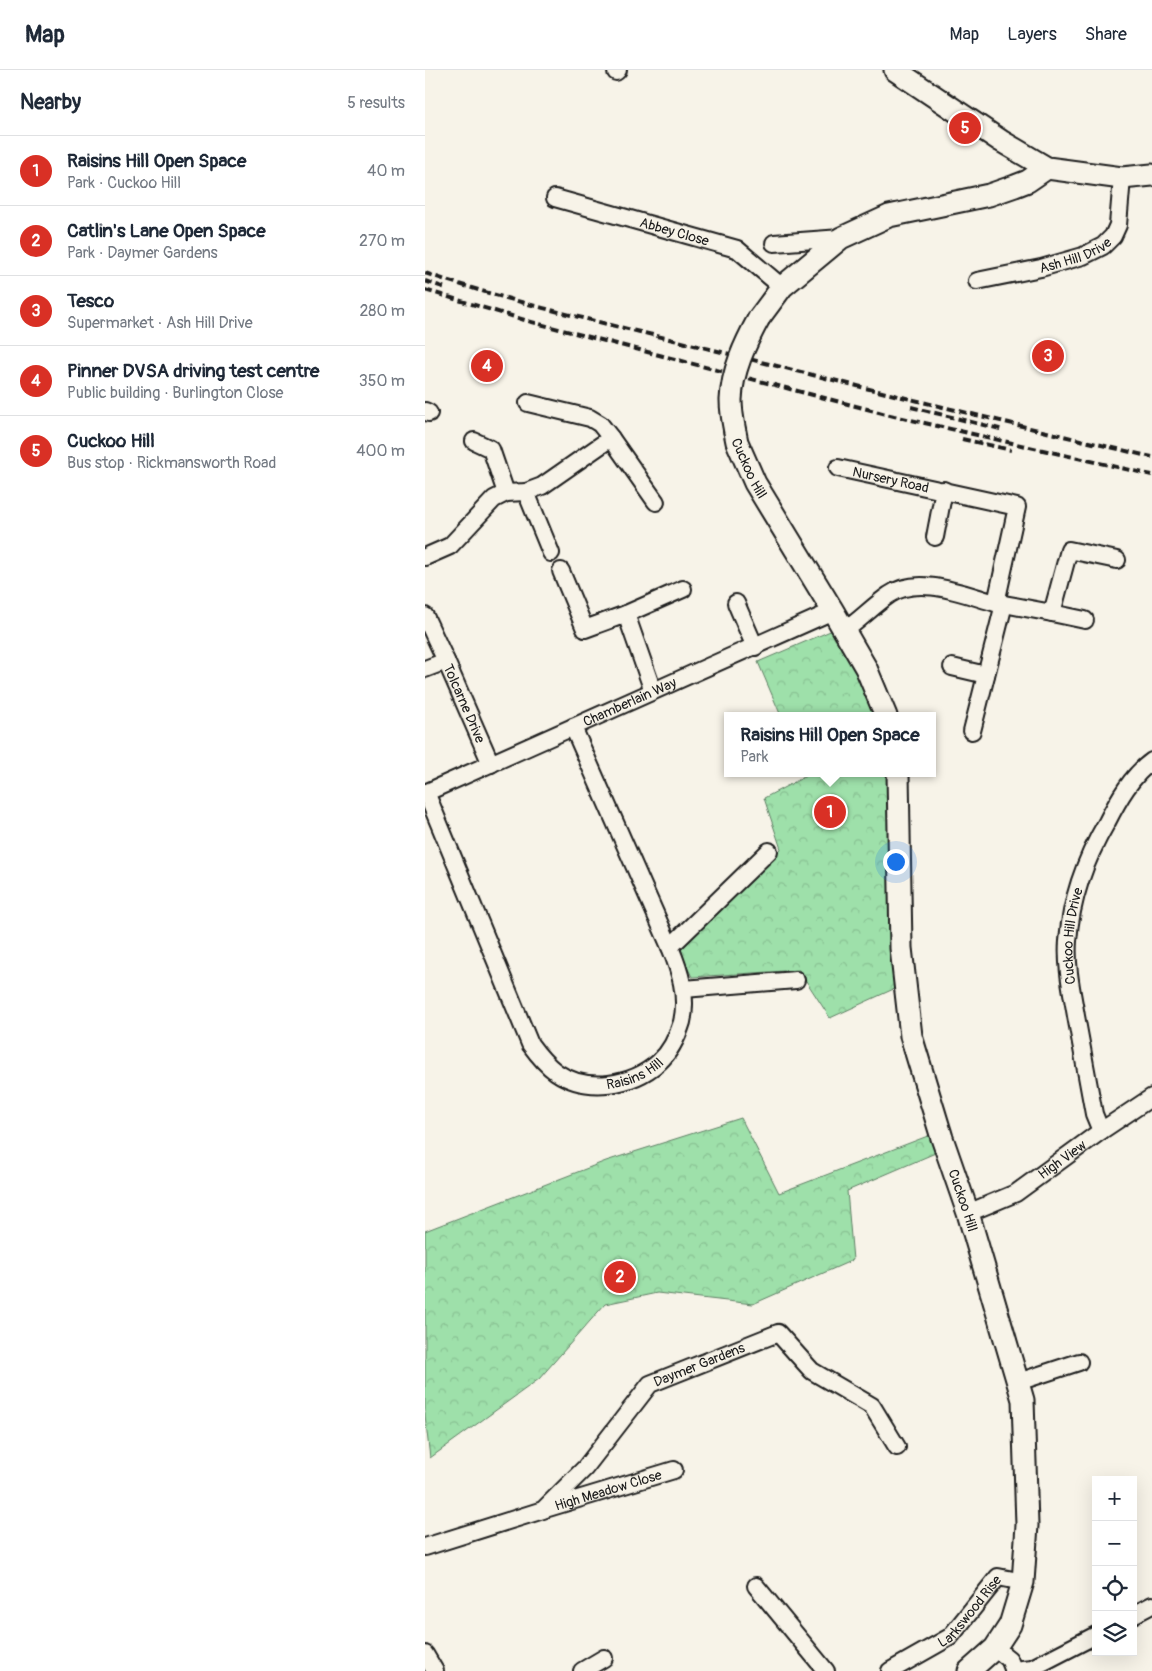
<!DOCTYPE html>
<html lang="en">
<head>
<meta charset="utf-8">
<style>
  body { margin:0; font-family:Pangolin,sans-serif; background:#f2f2f3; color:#1f2937 }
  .controls { position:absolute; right:15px; bottom:15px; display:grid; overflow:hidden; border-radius:0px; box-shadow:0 5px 20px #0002 }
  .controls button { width:45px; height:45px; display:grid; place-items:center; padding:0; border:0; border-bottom:1px solid #e0e1e3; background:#fff; color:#1f2937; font:25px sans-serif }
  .you { position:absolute; left:470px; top:791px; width:18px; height:18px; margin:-12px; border:4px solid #fff; border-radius:50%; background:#1a73e8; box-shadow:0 0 0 8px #1a73e833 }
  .badge { display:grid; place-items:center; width:32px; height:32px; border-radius:50%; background:#d93025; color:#fff; font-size:16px; font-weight:700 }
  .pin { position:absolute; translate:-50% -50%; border:2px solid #fff; box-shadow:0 1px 5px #0006 }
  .popup { position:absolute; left:299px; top:642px; width:212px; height:65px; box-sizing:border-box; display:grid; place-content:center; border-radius:0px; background:#fff; filter:drop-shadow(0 1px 4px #0005); font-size:16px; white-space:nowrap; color:#747a83 }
  .popup b { font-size:19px; color:#1f2937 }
  .popup::after { content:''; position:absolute; left:50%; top:100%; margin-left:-10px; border:10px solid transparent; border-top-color:#fff }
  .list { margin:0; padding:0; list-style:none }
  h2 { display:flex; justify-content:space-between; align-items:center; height:65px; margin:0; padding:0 20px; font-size:21px }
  h2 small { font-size:16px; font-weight:400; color:#747a83 }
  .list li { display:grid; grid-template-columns:32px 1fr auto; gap:15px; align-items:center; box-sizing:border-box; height:70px; padding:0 20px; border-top:1px solid #e0e1e3 }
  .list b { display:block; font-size:19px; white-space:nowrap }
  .list p { margin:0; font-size:16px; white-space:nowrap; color:#747a83 }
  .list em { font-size:16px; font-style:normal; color:#747a83 }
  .icon { flex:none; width:28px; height:28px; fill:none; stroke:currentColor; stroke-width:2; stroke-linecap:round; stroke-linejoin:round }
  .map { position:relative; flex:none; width:727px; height:1601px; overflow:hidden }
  header { display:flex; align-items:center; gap:30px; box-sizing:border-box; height:70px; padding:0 25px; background:#fff; border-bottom:1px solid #e0e1e3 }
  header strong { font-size:24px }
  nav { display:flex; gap:28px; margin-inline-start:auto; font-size:18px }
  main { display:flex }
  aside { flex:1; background:#fff }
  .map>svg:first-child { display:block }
  .forest { fill:url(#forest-crowns); stroke:#5d7e63 }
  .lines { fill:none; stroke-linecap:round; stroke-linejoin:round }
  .minor-casing { stroke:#1c1c1c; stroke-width:20 }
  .major-casing { stroke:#1c1c1c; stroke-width:25 }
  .minor { stroke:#f7f3e8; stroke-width:16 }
  .major { stroke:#f7f3e8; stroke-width:21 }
  .rail { stroke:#1c1c1c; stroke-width:4; stroke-dasharray:8 4; stroke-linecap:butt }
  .major-bridge-casing { stroke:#1c1c1c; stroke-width:25; stroke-linecap:butt }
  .major-bridge { stroke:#f7f3e8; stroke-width:21 }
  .labels { text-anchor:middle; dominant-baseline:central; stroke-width:4; stroke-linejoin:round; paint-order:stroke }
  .street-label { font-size:14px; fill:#1c1c1c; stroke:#f7f3e8 }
</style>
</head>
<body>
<header>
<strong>Map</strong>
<nav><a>Map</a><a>Layers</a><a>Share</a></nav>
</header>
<main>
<aside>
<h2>Nearby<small>5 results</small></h2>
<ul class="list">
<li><span class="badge">1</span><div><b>Raisins Hill Open Space</b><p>Park · Cuckoo Hill</p></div><em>40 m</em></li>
<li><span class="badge">2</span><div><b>Catlin's Lane Open Space</b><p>Park · Daymer Gardens</p></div><em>270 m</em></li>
<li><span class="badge">3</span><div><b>Tesco</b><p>Supermarket · Ash Hill Drive</p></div><em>280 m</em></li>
<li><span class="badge">4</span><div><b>Pinner DVSA driving test centre</b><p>Public building · Burlington Close</p></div><em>350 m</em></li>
<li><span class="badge">5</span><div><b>Cuckoo Hill</b><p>Bus stop · Rickmansworth Road</p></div><em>400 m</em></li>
</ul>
</aside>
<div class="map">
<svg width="727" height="1601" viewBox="0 0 727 1601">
  <defs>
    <pattern id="forest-crowns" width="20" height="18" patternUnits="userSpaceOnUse" patternTransform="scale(1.25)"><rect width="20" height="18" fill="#9ee0aa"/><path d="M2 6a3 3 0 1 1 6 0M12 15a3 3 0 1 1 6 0" fill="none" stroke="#88c092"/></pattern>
  </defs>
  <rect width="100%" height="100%" fill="#f7f3e8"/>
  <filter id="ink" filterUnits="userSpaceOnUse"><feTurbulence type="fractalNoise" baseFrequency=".02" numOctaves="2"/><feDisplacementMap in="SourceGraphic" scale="10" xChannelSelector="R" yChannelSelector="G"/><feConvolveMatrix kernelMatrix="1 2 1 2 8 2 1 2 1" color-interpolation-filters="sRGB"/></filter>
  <g filter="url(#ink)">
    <path class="forest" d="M410,559L448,634L451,646H356L333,592Z
      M380,703H464L473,917L405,948L374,900L267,907L254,880L356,779L339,728L381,706Z
      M316,1048L354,1123L508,1064L515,1081L422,1121L428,1190L328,1234L232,1223L180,1234L114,1309L5,1388L0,1345V1161L181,1091Z"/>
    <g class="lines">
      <defs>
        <g id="minor">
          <path d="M191,2L193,0"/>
          <path id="s1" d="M130,128L312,179L357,217"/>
          <path d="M349,173L416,168"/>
          <path id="s2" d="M552,211L616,198L658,186L678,176L688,166L693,155L697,108"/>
          <path d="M0,341L4,343"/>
          <path d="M186,368L231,432"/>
          <path d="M49,371L66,379L81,423"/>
          <path id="s3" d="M413,398L592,437L571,533C541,525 493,504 464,525C448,536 435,550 419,561"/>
          <path d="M101,422L126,483"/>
          <path d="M510,467L519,420"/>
          <path d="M0,487L25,476L69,429L81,423L101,422L117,416L186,368L175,354L165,348L103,333"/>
          <path d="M136,501L160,559L201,544L228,621"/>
          <path d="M311,533L330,577"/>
          <path d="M579,534L627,543L644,480L692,490"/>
          <path d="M627,543L660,550"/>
          <path d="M201,544L258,519"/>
          <path id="s4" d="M0,546L21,591L66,694"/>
          <path d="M527,597L561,605"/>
          <path d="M0,599L21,591"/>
          <path d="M547,661L579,534L571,533"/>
          <path id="s5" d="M1,722L105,974C113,985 120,994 131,1002C162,1023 207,1016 234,992C245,982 253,965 257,952C263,926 255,901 245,877L148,657"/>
          <path id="s6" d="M0,723L408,541"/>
          <path d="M245,877L344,781"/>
          <path d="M259,919L371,910"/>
          <path id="s7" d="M676,1061L669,1044C663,1011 657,979 651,946C647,922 641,896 643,871C646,829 661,788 682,752C693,730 707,705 727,691"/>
          <path id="s8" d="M543,1143L591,1123L676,1061L727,1027"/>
          <path d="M593,1312L654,1292"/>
          <path id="s9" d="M120,1439L249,1400"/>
          <path id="s10" d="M0,1477L118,1440L160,1398L225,1314L353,1263L387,1301L447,1336L472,1377"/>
          <path d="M331,1516L401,1601"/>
          <path d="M708,1545L727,1535"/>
          <path d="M570,1578L584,1589L589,1601"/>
          <path d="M0,1584L10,1601"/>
          <path d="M588,1600L607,1598L671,1565"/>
          <path d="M157,1601L179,1588"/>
          <path id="s11" d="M465,1601L525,1567L573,1507L598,1512"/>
        </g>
        <g id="major">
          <path d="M470,0L576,71L622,98L697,108L727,105"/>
          <path d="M334,248L357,217L416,168L464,146L564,125L590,116L603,111L622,98"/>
          <path id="s12" d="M310,362L312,372L330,413L408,541L441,598L461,646"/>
          <path id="s13" d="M473,703L476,878L486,966L517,1068L543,1143L598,1330L602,1455L598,1512L585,1555L570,1578L544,1601"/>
        </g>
      </defs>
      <use href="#minor" class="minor-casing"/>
      <use href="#major" class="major-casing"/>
      <use href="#minor" class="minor"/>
      <use href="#major" class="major"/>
      <path class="rail" d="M0,203C88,233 179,253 269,275C422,314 574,351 727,387
        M0,211L21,218
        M0,220L103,251L469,346L727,405
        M486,337L579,360
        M537,369L586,380"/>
      <defs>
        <path id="major-bridge" d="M310,362C308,352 306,341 306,330C307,301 320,274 334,248"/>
      </defs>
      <use href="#major-bridge" class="major-bridge-casing"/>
      <use href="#major-bridge" class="major-bridge"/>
    </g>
  </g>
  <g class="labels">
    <g class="street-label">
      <text stroke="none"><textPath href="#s1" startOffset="124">Abbey Close</textPath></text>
      <text stroke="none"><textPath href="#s2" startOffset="102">Ash Hill Drive</textPath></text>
      <text stroke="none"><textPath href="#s12" startOffset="39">Cuckoo Hill</textPath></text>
      <text stroke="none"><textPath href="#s3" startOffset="54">Nursery Road</textPath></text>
      <text stroke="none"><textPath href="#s6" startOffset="224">Chamberlain Way</textPath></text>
      <text stroke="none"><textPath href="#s4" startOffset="96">Tolcarne Drive</textPath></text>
      <text stroke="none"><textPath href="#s7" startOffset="199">Cuckoo Hill Drive</textPath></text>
      <text stroke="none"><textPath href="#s5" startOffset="394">Raisins Hill</textPath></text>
      <text stroke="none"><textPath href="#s8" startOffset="109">High View</textPath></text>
      <text stroke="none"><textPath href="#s13" startOffset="436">Cuckoo Hill</textPath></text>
      <text stroke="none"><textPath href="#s10" startOffset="342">Daymer Gardens</textPath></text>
      <text stroke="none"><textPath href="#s9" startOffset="66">High Meadow Close</textPath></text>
      <text stroke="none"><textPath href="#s11" startOffset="101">Larkswood Rise</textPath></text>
    </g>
  </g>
</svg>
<div class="controls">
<button>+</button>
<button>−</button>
<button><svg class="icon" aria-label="locate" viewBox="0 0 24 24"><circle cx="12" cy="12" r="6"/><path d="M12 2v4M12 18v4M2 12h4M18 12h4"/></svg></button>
<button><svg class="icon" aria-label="layers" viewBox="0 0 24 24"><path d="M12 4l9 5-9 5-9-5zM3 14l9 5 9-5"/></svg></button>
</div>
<div class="you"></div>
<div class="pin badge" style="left:405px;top:742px">1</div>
<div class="popup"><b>Raisins Hill Open Space</b>Park</div>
<div class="pin badge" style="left:195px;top:1207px">2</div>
<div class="pin badge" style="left:623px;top:286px">3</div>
<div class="pin badge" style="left:62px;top:296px">4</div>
<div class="pin badge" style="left:540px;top:58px">5</div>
</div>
</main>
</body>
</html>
